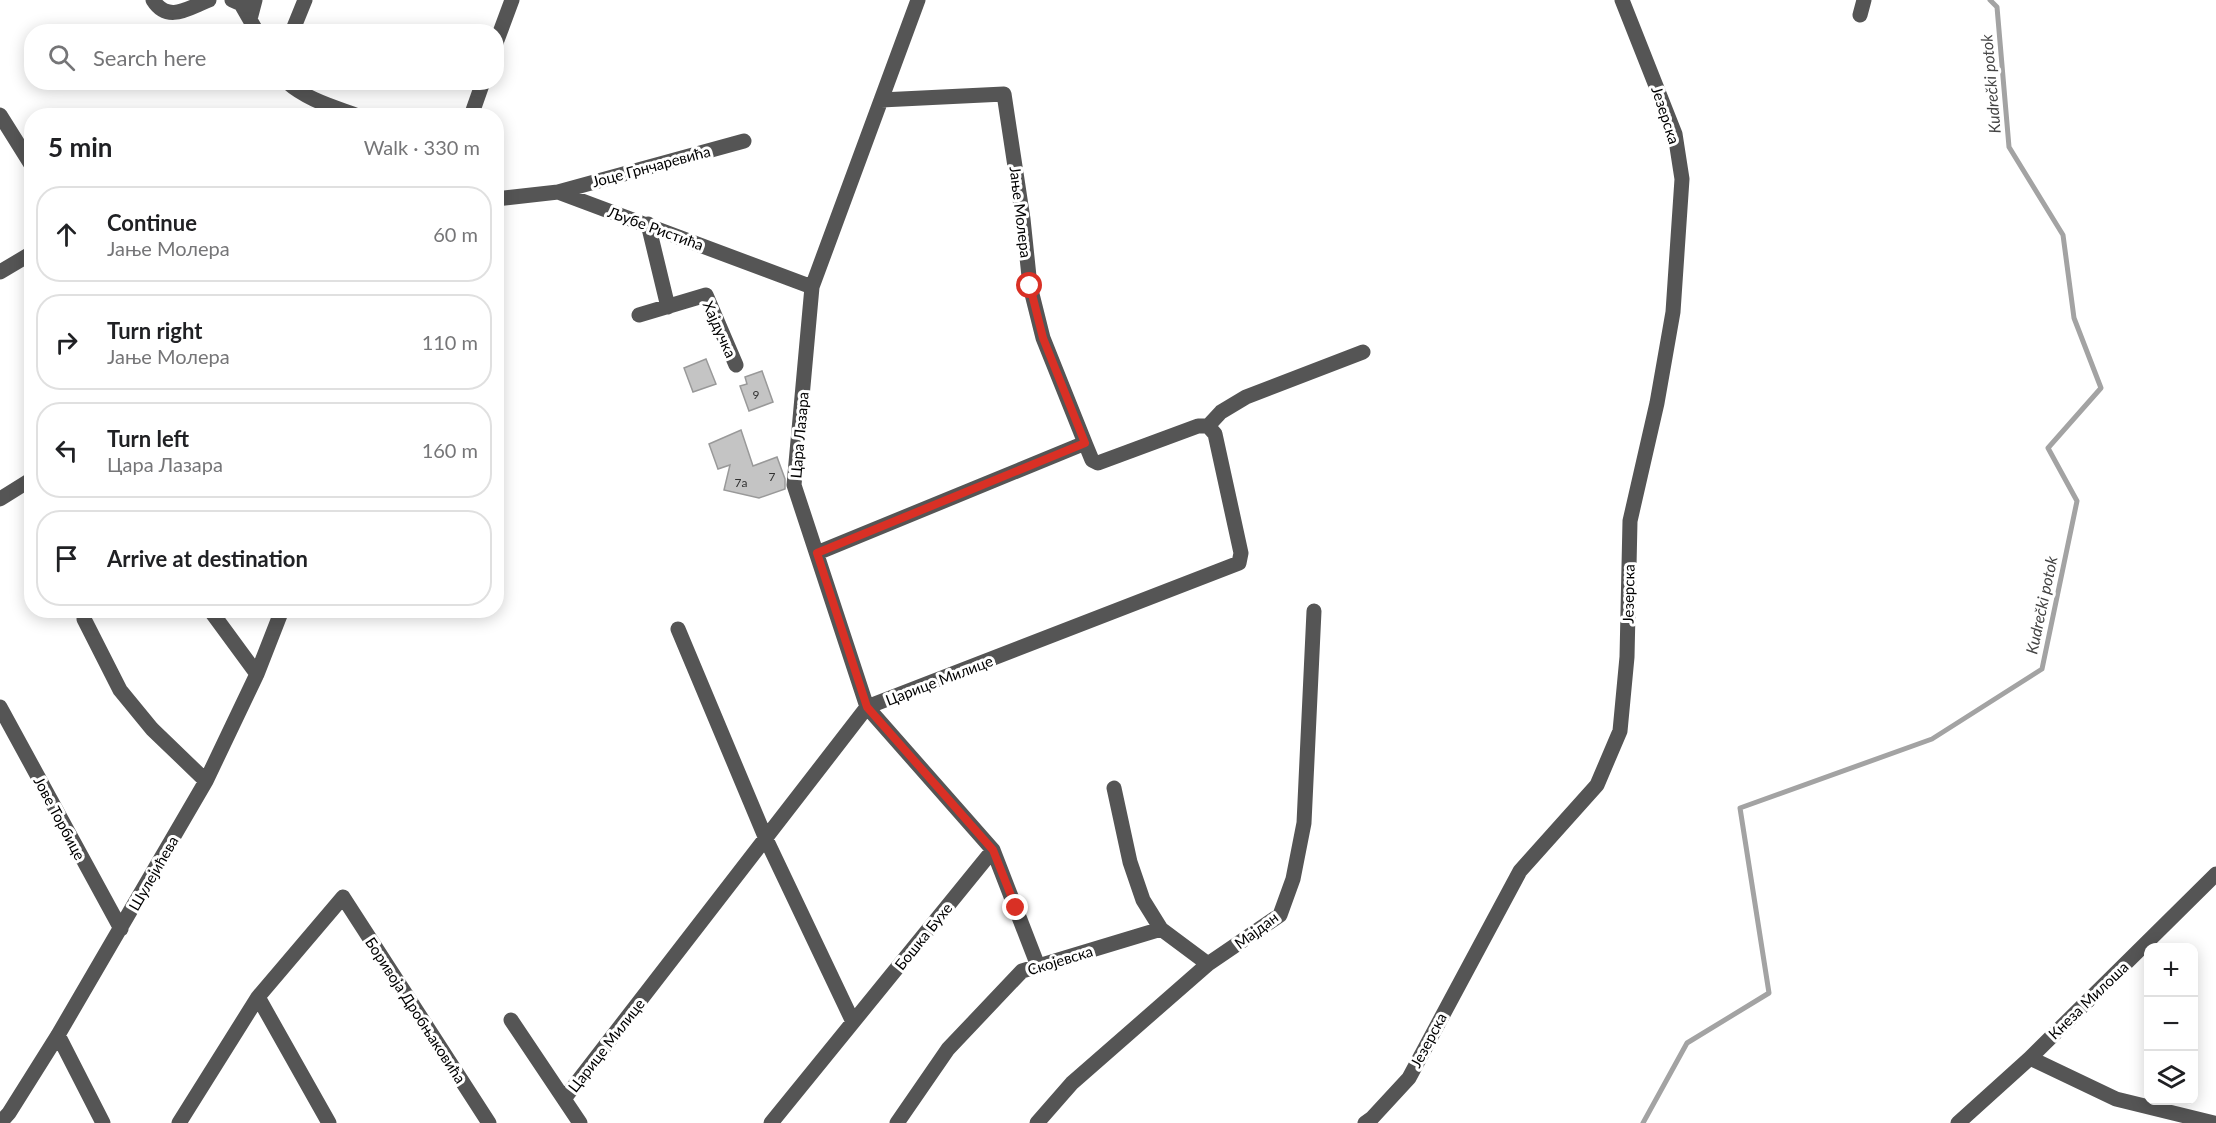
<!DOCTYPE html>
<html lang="en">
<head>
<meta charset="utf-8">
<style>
  body { margin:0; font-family:Lato,sans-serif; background:#f2f2f2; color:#202124 }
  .controls { position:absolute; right:18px; bottom:18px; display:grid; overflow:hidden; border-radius:12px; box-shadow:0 3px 15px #0003 }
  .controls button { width:54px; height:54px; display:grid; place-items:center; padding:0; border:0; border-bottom:2px solid #e0e0e0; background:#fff; color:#202124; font:30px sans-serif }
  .stop { position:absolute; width:18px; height:18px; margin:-14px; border:4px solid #d93025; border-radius:50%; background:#fff }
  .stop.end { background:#d93025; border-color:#fff; box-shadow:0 2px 6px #0008 }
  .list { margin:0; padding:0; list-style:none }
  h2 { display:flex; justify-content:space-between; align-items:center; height:78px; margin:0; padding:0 24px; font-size:26px }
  h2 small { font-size:20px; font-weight:400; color:#757577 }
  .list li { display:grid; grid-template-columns:39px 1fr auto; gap:18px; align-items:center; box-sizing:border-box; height:96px; margin:0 12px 12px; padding:0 12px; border:2px solid #e0e0e0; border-radius:24px }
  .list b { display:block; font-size:22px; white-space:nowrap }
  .list p { margin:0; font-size:20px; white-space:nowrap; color:#757577 }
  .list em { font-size:20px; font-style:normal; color:#757577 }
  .icon { flex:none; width:33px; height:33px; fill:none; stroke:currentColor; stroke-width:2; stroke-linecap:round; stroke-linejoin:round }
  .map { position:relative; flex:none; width:2216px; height:1123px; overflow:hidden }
  .search { position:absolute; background:#fff; box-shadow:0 3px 15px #0003; left:24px; top:24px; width:480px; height:66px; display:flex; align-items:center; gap:15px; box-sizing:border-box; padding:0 21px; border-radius:24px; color:#757577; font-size:22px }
  .panel { position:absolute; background:#fff; box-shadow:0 3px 15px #0003; left:24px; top:108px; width:480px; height:510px; border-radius:24px }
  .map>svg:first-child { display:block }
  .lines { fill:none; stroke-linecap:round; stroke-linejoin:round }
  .stream { stroke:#a3a3a3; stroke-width:5 }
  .building { fill:#c4c4c4; stroke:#999; stroke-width:1.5 }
  .minor { stroke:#555; stroke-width:15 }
  .route { stroke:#d93025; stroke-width:8 }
  .labels { text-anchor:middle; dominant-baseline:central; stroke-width:6; stroke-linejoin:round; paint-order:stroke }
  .number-label { font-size:12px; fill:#313131 }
  .street-label { font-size:15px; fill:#000; stroke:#fff }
  .water-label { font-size:16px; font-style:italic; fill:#444; stroke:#fff }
</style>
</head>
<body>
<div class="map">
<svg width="2216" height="1123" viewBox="0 0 2216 1123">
  <rect width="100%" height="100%" fill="#fff"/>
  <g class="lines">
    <path class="stream" d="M1643,1123L1687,1043L1769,993L1740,808L1932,739L2042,669L2077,501L2048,448L2101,388L2074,318L2063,235L2009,147L1997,7L1990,0"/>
  </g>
  <path class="building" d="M706,359L716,384L693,392L684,368Z
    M762,371L773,402L749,411L740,386L747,384L745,377Z
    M741,430L753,466L777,457L785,479V489L759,498L724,490L730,465L718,469L709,444Z"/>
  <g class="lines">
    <path class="minor" d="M153,0C168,24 190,7 209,0
      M232,0L241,4L257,32
      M918,0L812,287L794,485L867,707L993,850L1038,966
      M1860,15L1864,0
      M250,19L255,0
      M292,32L305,0
      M496,43L512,0
      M287,82C307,100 334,107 358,116
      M0,115L32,166
      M471,116L483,82
      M558,192L744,141
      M496,199L558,192L812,287
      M648,224L668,307
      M0,272L32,253
      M639,315L706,295L736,365
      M1208,426L1221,412L1246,397L1363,352
      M1085,443L1092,460L1098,463L1198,426H1208
      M0,499L32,479
      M817,553L1085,443L1043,338L1030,286L1023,219L1004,94L881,100
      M210,610L257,674
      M84,619L120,690L152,729L206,781
      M678,629L766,839L853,1022
      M0,707L121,929
      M1114,788L1130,862L1143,900L1161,929
      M511,1020L580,1123
      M58,1035L103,1123
      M2030,1058L2116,1099L2214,1123
      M564,1099L867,707L1239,563L1241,553L1215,434L1208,426
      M0,1123L9,1113L58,1035L206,781L257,674L282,610
      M179,1123L258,997
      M329,1123L258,997L343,897L489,1123
      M771,1123L993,850
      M897,1123L948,1049L1022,971L1161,929L1208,964
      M1037,1123L1072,1083L1208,964L1280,915L1293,879L1304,823L1314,611
      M1365,1123L1372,1118L1409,1078L1520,871L1597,785L1620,731L1627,657L1630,521L1657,403L1673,312L1682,179L1675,134L1622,0
      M1958,1123L2030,1058L2216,874"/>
  </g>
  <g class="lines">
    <path class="route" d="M1016,908L993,850L867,707L817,553L1085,443L1043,338L1030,286"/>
  </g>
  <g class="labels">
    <g class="number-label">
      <text x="756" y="394">9</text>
      <text x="772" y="476">7</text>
      <text x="741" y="482">7a</text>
    </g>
    <g class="street-label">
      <text transform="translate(1666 115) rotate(72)">Језерска</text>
      <text transform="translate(651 166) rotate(-15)">Јоце Грнчаревића</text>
      <text transform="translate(1021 212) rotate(83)">Јање Молера</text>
      <text transform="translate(656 228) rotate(20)">Љубе Ристића</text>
      <text transform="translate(720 329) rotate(66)">Хајдучка</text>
      <text transform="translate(799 435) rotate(-85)">Цара Лазара</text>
      <text transform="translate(1628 594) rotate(-89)">Језерска</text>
      <text transform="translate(939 680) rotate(-21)">Царице Милице</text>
      <text transform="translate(60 818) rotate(62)">Јове Торбице</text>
      <text transform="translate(153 873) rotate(-60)">Шулејићева</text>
      <text transform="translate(1256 930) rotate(-37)">Мајдан</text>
      <text transform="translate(923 936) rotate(-51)">Бошка Бухе</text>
      <text transform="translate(1060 960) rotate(-17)">Скојевска</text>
      <text transform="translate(2088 1000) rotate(-44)">Кнеза Милоша</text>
      <text transform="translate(416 1010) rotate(57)">Боривоја Дробњаковића</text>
      <text transform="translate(1428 1040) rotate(-62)">Језерска</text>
      <text transform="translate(606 1045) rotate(-52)">Царице Милице</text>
    </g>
    <g class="water-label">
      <text transform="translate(1990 84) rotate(-95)">Kudrečki potok</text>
      <text transform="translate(2041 605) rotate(-78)">Kudrečki potok</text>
    </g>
  </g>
</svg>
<div class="controls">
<button>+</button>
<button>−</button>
<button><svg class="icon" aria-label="layers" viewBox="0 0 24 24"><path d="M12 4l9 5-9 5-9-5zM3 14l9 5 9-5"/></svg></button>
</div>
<div class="stop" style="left:1030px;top:286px"></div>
<div class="stop end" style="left:1016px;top:908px"></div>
<div class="search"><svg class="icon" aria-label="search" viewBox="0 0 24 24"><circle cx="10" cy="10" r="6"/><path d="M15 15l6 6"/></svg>Search here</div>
<section class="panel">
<h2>5 min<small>Walk · 330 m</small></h2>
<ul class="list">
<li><svg class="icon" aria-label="ahead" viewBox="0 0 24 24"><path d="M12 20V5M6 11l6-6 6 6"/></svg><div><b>Continue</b><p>Јање Молера</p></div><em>60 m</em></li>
<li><svg class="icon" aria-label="right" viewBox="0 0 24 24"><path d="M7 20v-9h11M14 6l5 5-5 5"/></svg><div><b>Turn right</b><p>Јање Молера</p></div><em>110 m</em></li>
<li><svg class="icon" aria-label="left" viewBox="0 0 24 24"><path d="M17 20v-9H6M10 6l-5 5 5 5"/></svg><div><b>Turn left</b><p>Цара Лазара</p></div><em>160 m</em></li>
<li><svg class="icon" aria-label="arrive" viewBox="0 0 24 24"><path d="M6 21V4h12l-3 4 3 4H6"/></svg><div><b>Arrive at destination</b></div></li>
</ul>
</section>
</div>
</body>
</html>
